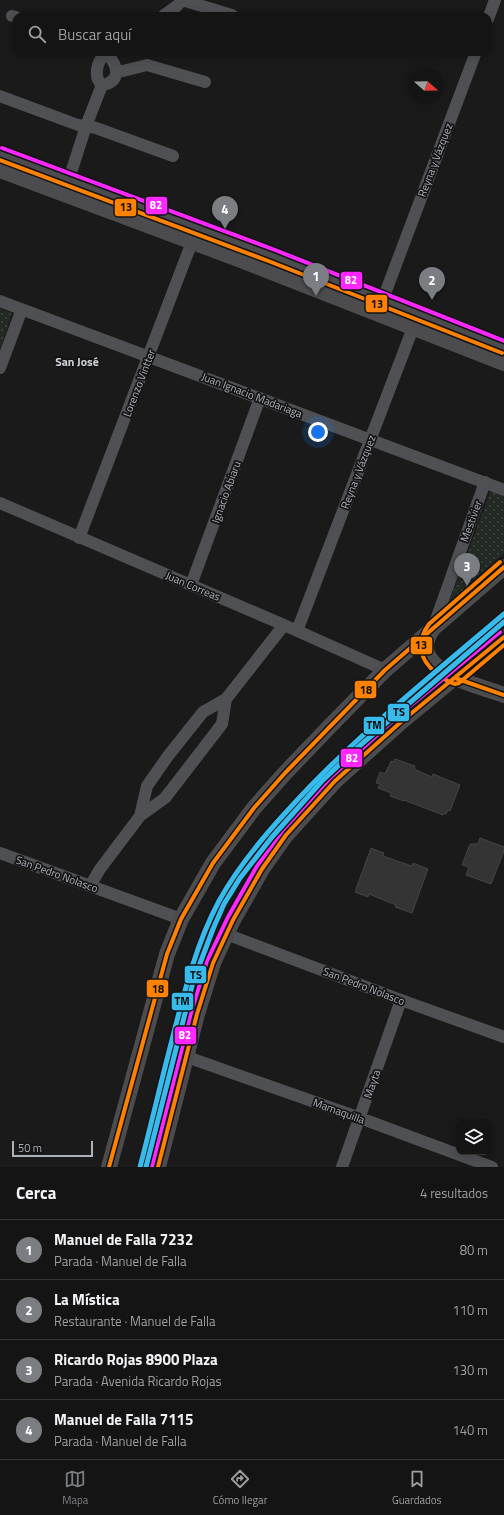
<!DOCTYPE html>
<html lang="es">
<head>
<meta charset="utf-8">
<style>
  body { margin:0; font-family:"Titillium Web",sans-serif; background:#212122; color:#f1f3f6 }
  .controls { position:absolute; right:12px; bottom:12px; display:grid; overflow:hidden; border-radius:8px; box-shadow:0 2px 10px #0003 }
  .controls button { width:36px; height:36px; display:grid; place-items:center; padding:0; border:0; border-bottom:1px solid #333334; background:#141414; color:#f1f3f6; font:20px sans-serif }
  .compass { position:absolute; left:408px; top:68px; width:36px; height:36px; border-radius:50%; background:#141414; box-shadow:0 2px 10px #0003; rotate:110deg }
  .scale { position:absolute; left:12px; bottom:10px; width:81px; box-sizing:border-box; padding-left:4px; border:2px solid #adb2b9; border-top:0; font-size:11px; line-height:14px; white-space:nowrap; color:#adb2b9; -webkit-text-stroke:3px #141416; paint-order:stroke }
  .you { position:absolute; left:318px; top:432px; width:14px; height:14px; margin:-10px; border:3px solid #fff; border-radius:50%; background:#1a73e8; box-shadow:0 0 0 6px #1a73e833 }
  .badge { display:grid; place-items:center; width:26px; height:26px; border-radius:50%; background:#7a7d81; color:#fff; font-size:13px; font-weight:700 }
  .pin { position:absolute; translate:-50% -33px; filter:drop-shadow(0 1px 2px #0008) }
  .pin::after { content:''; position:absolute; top:21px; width:14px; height:12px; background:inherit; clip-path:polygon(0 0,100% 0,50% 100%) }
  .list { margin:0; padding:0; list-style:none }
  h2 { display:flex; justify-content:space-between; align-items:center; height:52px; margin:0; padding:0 16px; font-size:17px }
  h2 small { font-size:13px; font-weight:400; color:#9d9ea0 }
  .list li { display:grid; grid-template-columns:26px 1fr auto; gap:12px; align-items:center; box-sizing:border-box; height:60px; padding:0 16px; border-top:1px solid #333334 }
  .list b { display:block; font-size:15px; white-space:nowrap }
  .list p { margin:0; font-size:13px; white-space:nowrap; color:#9d9ea0 }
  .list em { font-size:13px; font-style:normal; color:#9d9ea0 }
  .icon { flex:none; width:22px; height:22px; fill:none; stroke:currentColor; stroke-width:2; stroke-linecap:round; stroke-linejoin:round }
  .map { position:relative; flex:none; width:504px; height:1167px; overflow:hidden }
  .search { position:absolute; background:#141414; box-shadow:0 2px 10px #0003; left:12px; right:12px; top:12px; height:44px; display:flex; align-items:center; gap:10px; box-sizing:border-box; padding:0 14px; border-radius:12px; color:#9d9ea0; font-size:15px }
  .sheet { height:292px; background:#141414 }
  nav { display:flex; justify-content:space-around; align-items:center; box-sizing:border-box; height:56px; border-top:1px solid #333334; background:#141414; font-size:11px; color:#9d9ea0 }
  nav a { display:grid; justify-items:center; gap:2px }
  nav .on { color:#7a7d81 }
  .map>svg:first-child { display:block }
  .park { fill:url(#park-dots) }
  .building { fill:#343435; stroke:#434446 }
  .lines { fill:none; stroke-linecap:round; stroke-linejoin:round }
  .minor { stroke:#4f5053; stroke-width:12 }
  .major { stroke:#4c4c4e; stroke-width:16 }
  .bus-1-casing { stroke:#141416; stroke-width:7 }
  .bus-2-casing { stroke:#141416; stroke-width:7 }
  .bus-3-casing { stroke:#141416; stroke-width:7 }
  .bus-1 { stroke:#ff8100; stroke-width:4 }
  .bus-2 { stroke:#ff8100; stroke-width:4 }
  .bus-3 { stroke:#fe27ff; stroke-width:4 }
  .rail-1-casing { stroke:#141416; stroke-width:8 }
  .rail-2-casing { stroke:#141416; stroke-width:8 }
  .rail-1 { stroke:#37bbed; stroke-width:5 }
  .rail-2 { stroke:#37bbed; stroke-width:5 }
  .labels { text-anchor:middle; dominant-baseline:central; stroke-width:3.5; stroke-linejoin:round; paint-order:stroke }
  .street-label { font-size:11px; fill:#adb2b9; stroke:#141416 }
  .neighbourhood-label { font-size:12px; font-weight:bold; fill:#ced1d6; stroke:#141416 }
  .line-badge { stroke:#141416; stroke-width:1.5 }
  .badge-label { font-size:11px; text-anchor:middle; font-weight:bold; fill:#fff }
  .pale-badge-label { font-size:11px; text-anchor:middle; font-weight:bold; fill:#111 }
</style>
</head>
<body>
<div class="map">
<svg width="504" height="1167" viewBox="0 0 504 1167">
  <defs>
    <pattern id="park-dots" width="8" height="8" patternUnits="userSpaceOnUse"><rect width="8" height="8" fill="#232923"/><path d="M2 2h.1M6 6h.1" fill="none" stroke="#404641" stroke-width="1.8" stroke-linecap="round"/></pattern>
  </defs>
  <rect width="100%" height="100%" fill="#1a1a1a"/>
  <path class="park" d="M0,309L12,313L0,350Z
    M491,490L504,495V553L448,605Z"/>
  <path class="building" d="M395,759L415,766L414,769L432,777L433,774L460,785L450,811L448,810L446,814L444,813L443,815L404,800V801L390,796L391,793L378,788L380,784L376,783L380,772L385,774L388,767H389L391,761L394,762Z
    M480,838L504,847V851L491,884L466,875L469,867L462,865L470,844H478Z
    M371,848L384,853L383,856L403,863L412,866L413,863L428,869L412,913L395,907L396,905L369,894L368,897L355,892Z"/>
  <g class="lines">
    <path class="minor" d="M182,0L232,15
      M12,16L16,17
      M163,16L177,6L182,0
      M488,19L495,0
      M104,55L109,56C119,68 120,82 102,85C93,77 97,62 104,55Z
      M117,71H123L147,65L205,82
      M0,96L78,125L96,128L173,156
      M69,179L86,126L102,85
      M0,301L504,490
      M380,307L476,52
      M0,368L22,309
      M0,503L284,625L385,670
      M79,538L195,234
      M191,585L260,398
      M433,628L485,482
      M297,631L416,320
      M140,816L147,786L168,756L203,712L226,699L284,625
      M0,853L181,919
      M90,886L100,869L140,816L165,798L222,724L226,699
      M226,934L401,1000L504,1037
      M187,1057L360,1118L492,1167
      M342,1167L401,1000"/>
    <path class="major" d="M0,154L273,256L504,347
      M0,170L241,260L504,363
      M433,628C429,634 425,642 426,649C430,676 483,687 504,695
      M109,1167L167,954L181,919L213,863L254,808L285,773L331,725L385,670L504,567
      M158,1167L197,1014L213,963L233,920L262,869L286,835L335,781L402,721L504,637"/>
    <defs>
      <path id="bus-1" d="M455,678L504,695
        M109,1167L167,954L181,919L213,863L254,808L285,773L385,670L504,567
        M158,1167L197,1014L213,963L233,920L262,869L286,835L335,781L402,721L504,637"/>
      <path id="bus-2" d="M0,160L271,262L502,353
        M500,562L429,624C416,642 419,659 436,673C442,678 448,682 455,684L459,683L504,645"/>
      <path id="bus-3" d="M2,148L275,250L504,341
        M152,1166L191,1013L207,961L228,917L257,866L282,831L331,777L398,716L500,632"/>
    </defs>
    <use href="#bus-1" class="bus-1-casing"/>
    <use href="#bus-2" class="bus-2-casing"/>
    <use href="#bus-3" class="bus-3-casing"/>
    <use href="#bus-1" class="bus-1"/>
    <use href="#bus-2" class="bus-2"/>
    <use href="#bus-3" class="bus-3"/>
    <defs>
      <path id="rail-1" d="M140,1167C151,1125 161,1082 172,1040C184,993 196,944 219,901C237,868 262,838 288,810C353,738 430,677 504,614"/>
      <path id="rail-2" d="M146,1167L193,982L213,929L224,904L240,878L272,837L322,781L357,748L504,622"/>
    </defs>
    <use href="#rail-1" class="rail-1-casing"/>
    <use href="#rail-2" class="rail-2-casing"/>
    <use href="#rail-1" class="rail-1"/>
    <use href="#rail-2" class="rail-2"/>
  </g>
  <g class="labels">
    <g class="street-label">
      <text transform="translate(435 160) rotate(-69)">Reyna y Vázquez</text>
      <text transform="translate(139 383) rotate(-69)">Lorenzo Vintter</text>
      <text transform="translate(252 395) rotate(21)">Juan Ignacio Madariaga</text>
      <text transform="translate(358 472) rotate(-69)">Reyna y Vázquez</text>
      <text transform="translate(226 492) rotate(-70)">Ignacio Abiaru</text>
      <text transform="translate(471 521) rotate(-70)">Mestivier</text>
      <text transform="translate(193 586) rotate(23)">Juan Correas</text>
      <text transform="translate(57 874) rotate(20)">San Pedro Nolasco</text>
      <text transform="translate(364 986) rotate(21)">San Pedro Nolasco</text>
      <text transform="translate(372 1084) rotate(-71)">Mayta</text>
      <text transform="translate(339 1111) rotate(20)">Mamaquilla</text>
    </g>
    <g class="neighbourhood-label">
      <text x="77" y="361">San José</text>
    </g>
  </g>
  <g class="line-badge">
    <rect x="145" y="196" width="23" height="19" rx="4" fill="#fe27ff"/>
    <rect x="114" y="198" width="23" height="19" rx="4" fill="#ff8100"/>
    <rect x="340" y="271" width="23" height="19" rx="4" fill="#fe27ff"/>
    <rect x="365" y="294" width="23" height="19" rx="4" fill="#ff8100"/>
    <rect x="410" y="636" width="23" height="19" rx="4" fill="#ff8100"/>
    <rect x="354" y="680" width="23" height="19" rx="4" fill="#ff8100"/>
    <rect x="387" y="703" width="23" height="19" rx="4" fill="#37bbed"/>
    <rect x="363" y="716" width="22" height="19" rx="4" fill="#37bbed"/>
    <rect x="340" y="748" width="23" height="20" rx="4" fill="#fe27ff"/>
    <rect x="184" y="965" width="23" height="19" rx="4" fill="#37bbed"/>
    <rect x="146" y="979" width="23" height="19" rx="4" fill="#ff8100"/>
    <rect x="171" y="992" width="23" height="19" rx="4" fill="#37bbed"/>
    <rect x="174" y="1026" width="23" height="19" rx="4" fill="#fe27ff"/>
  </g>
  <g class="badge-label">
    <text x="156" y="209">82</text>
    <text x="351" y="284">82</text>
    <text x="352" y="762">82</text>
    <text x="185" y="1039">82</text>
  </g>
  <g class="pale-badge-label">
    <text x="126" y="211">13</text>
    <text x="377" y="308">13</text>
    <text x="421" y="649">13</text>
    <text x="366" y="694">18</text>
    <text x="399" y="716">TS</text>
    <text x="374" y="729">TM</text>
    <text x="196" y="979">TS</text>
    <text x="158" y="993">18</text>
    <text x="182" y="1005">TM</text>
  </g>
</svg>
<div class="controls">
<button><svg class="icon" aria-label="layers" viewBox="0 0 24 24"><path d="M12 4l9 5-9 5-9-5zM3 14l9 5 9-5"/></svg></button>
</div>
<svg class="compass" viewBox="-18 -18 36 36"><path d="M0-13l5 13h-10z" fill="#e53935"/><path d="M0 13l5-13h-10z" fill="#9d9ea0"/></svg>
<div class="scale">50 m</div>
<div class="you"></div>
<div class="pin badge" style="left:316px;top:296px">1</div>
<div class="pin badge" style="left:432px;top:300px">2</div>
<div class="pin badge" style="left:467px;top:586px">3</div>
<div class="pin badge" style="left:225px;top:229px">4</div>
<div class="search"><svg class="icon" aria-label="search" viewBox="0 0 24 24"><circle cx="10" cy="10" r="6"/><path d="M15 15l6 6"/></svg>Buscar aquí</div>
</div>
<section class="sheet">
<h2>Cerca<small>4 resultados</small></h2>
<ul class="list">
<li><span class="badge">1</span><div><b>Manuel de Falla 7232</b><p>Parada · Manuel de Falla</p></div><em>80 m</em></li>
<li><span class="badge">2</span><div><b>La Mística</b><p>Restaurante · Manuel de Falla</p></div><em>110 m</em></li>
<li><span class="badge">3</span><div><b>Ricardo Rojas 8900 Plaza</b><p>Parada · Avenida Ricardo Rojas</p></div><em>130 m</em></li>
<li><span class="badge">4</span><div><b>Manuel de Falla 7115</b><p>Parada · Manuel de Falla</p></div><em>140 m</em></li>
</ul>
</section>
<nav>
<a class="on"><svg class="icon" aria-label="map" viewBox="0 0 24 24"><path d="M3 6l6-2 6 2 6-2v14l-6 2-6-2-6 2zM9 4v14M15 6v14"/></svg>Mapa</a>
<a><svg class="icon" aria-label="directions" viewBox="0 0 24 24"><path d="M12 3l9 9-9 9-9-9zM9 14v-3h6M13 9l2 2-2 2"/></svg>Cómo llegar</a>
<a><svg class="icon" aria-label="saved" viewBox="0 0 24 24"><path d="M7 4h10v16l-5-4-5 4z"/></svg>Guardados</a>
</nav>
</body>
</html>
